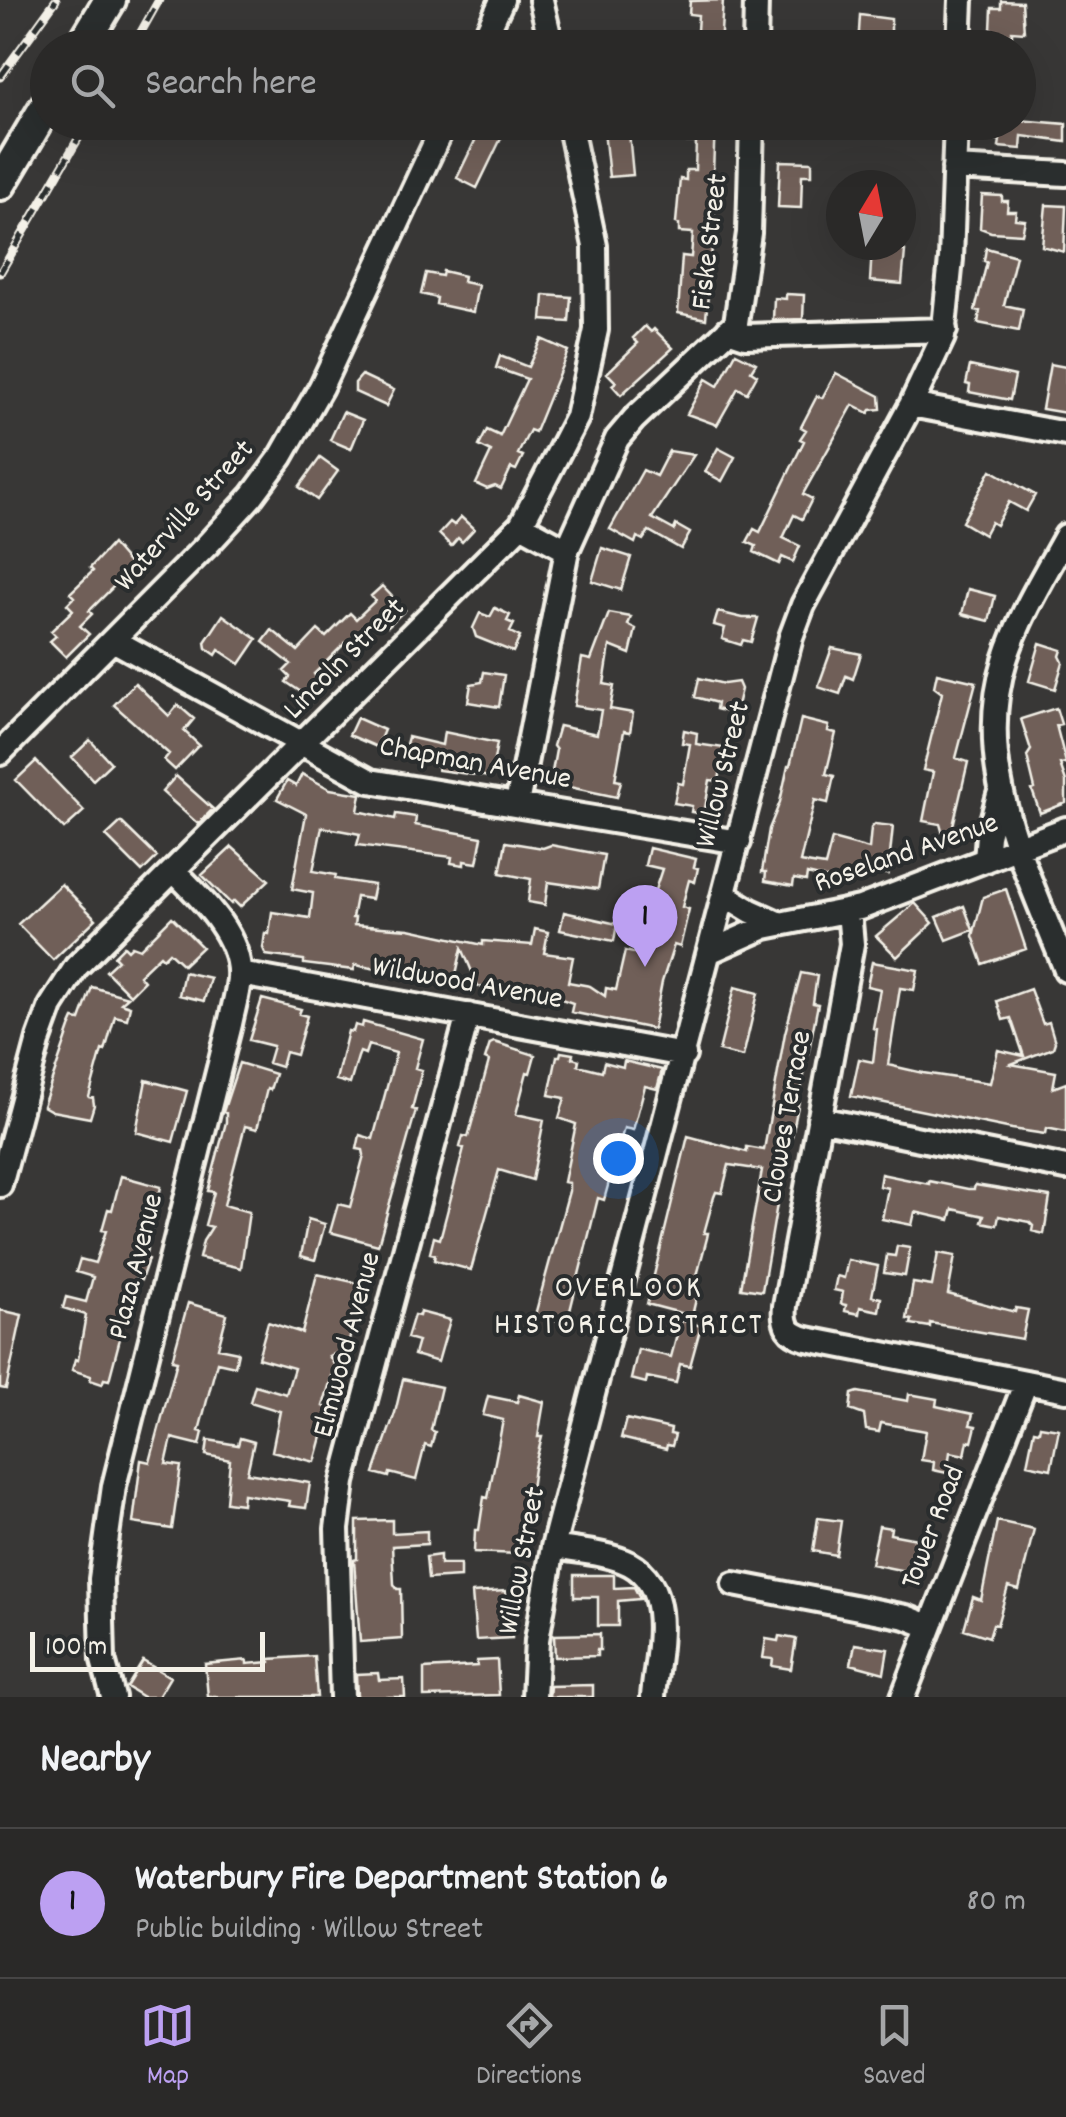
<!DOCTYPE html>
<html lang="en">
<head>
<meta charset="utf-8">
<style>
  body { margin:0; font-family:Dekko,sans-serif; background:#363534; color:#f1f3f6 }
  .compass { position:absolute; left:826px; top:170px; width:90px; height:90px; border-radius:50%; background:#2a2928; box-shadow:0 10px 40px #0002; rotate:10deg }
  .scale { position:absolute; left:30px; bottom:25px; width:235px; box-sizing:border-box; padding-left:10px; border:5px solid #f4f1e8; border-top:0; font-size:28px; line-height:35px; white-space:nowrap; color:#f4f1e8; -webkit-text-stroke:8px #2a2d2e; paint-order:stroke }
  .you { position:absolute; left:618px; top:1158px; width:35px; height:35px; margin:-25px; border:8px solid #fff; border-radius:50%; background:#1a73e8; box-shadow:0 0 0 15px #1a73e833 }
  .badge { display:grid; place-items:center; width:65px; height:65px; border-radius:50%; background:#bca0f2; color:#111; font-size:32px; font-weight:700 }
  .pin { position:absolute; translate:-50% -82px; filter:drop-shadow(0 2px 5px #0008) }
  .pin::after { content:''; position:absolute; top:52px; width:35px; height:30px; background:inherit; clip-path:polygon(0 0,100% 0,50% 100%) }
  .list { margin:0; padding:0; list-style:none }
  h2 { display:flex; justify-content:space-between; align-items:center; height:130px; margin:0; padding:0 40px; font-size:42px }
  h2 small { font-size:32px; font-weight:400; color:#a5a6a8 }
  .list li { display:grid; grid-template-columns:65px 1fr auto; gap:30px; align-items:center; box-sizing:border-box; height:150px; padding:0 40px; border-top:2px solid #464545 }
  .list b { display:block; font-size:38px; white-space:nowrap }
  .list p { margin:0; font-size:32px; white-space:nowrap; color:#a5a6a8 }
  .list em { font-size:32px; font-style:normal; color:#a5a6a8 }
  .icon { flex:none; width:55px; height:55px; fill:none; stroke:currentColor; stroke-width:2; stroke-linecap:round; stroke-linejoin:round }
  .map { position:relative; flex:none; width:1066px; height:1697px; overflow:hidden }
  .search { position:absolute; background:#2a2928; box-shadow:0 10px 40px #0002; left:30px; right:30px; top:30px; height:110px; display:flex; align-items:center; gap:25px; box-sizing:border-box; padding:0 35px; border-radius:55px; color:#a5a6a8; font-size:38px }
  .sheet { height:280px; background:#2a2928 }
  nav { display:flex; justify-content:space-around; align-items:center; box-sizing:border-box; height:140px; border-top:2px solid #464545; background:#2a2928; font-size:28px; color:#a5a6a8 }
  nav a { display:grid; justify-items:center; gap:5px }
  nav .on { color:#bca0f2 }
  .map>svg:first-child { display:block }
  .building { fill:#705f58; stroke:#f4f1e8; stroke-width:2.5 }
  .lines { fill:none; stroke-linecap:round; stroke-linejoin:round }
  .minor-casing { stroke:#f4f1e8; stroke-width:30 }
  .major-casing { stroke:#f4f1e8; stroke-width:38 }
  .minor { stroke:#2a2d2e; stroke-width:22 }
  .major { stroke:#2a2d2e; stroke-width:30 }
  .rail-casing { stroke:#f4f1e8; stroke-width:9 }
  .rail { stroke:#2a2d2e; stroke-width:5; stroke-dasharray:15; stroke-linecap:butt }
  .labels { text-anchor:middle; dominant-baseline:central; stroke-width:8; stroke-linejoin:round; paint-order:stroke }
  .street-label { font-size:30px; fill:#f4f1e8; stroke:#2a2d2e }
  .neighbourhood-label { font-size:32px; letter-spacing:2.5px; fill:#f4f1e8; stroke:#2a2d2e }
</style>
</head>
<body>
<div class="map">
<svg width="1066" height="1697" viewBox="0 0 1066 1697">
  <rect width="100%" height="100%" fill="#383736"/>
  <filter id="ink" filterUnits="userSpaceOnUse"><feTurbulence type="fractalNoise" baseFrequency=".01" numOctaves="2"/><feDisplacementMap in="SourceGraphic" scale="20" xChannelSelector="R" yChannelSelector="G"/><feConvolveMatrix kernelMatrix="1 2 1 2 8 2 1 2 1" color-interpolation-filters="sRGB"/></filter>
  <g filter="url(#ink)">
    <path class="building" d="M723,0L720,48L696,46L698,15L689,14L690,1Z
      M1001,1L1022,2L1024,32L1012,31V35L991,30L992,8H1001Z
      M860,15L891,19V48H858Z
      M1018,120L1066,124V142L1022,136L1021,149L999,147L1000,140L987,139L989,122H1018Z
      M484,122H509L477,188L457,178Z
      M603,122H628L633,175L609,177Z
      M688,122H715L712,198H716L706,319L678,313L682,256L691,257L693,233L679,232V224L676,223L680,179L686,180V170H695L696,142H687Z
      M780,161L812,162V175H802L801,208L778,207Z
      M982,195L1002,196V201H1008L1007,211H1016L1015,219L1025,220L1022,234L991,232L980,228Z
      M1046,205L1066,206L1064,252L1042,246Z
      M872,248L905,251L902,284L870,281Z
      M986,248L1016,256L1004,305L1023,309L1019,331L978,323L980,311L975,310L987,262L984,261Z
      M443,271L464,276L463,282L478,285L473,312L436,304L437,298L421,294L426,273L442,276Z
      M786,294L804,295L803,319L773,320L774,298L786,299Z
      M544,295L571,297L569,322L542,320Z
      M645,326L651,332L654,329L673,348L621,395L612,385L616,382L607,373L638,343L633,338Z
      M541,339L568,351L535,432L530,430L518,454L523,456L516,470L511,468L501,489L495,486L487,489L476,484L491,452L479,446L487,430L500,436L527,379L496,368L500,356L528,367Z
      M736,353L756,363L751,371L757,375L747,393L738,388L717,425L687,414L706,379L718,386Z
      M1050,364L1066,367V413L1042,409Z
      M970,366L1015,376L1010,400L969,392L970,385L966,384Z
      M836,373L880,396L881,409L871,410L869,413L853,405L803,494L812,499L802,519L794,515L783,538L800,546L793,562L782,557L779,564L754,552L756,546L747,542L754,529L760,532L804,441L800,439L806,430L801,427L817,396L822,398Z
      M362,375L394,390L386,406L355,392V383Z
      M343,412L363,420L351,449L330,440Z
      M718,448L735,457L722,481L705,472Z
      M669,451L694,455L652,518L674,530L676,525L690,533L681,549L649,531L643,540L637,537L635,543L610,529L643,470L656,476Z
      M320,458L338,471L317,500L299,487Z
      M991,470L1035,495L1026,511L1009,502L996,525L991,522L984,535L962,522Z
      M461,517L474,529L462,542L458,538L451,546L439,534L450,522L454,525Z
      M112,544L139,575L126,588L119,581L89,611L92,614L80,626L89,634L66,657L50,641L56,636L51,631L73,610L67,604L74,597L70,593L93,571L90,568Z
      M602,548L631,557L621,590L592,581Z
      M382,586L405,610L388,626L379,616L347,646L345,643L314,674L322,686L311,702L303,705L301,692L286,682L290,677L284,671L291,664L263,642L272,630L298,651L318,630L326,637L350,613L356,619L375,601L371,596Z
      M968,589L995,596L989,621L962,614Z
      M495,608L510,615L507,621L514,624L510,632L520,637L513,652L476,637L473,628L480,613L490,617Z
      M718,612L743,618H758L751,642L743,640L741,645L722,639L725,628L714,625Z
      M609,613L631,617L628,625L636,629L630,654L610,646L604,684L614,686L610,709L633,713L630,732L624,731L615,780L621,781L617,797L550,783L556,750L553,746L559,726L597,734L601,710L574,706L582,658L591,660Z
      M223,615L257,639L240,664L219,650L216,655L206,648L205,642Z
      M1040,643L1062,650L1060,656L1063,662L1055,689L1029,681Z
      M832,648L861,654L853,679L846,676L840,694L818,687Z
      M484,672L504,675L499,707L468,702L471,684L482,682Z
      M937,673L976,682L956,758L968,762L952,830L943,834L940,824L923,821L933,772L923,770L942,693L934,687Z
      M699,678L724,684L738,682L741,689L735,714L716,709L717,703L695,697Z
      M135,683L169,716L178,705L194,719L184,731L199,745L175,770L164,760L169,754L114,705Z
      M1056,708L1061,724L1056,725L1066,763L1060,764L1066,781V803L1040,813L1032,790L1035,789L1027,756L1031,750L1021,719Z
      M357,718L384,730L377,747L349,735Z
      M801,719L829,726L828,731L836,733L826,774L834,776L828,803L815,800L800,862L825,866L832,839L869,849L871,828L875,824L893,826L888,874L853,870L849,884L807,874L806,881L794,879L793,886L765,881L766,872H762L769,829L780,802L788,766H790Z
      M684,730L697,733L696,744L724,748L719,781L710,780L704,814L691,812L692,806L674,803L678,783L683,784L690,744L682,743Z
      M444,732L497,743L491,777L438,770V766L403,755L408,737L442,745Z
      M90,740L111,763L93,780L72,757Z
      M36,761L84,811L64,829L16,780Z
      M302,774L330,789L361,794L358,811L395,819L396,814L416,817L415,825L482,837L477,863L464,861V865L451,863L452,857L357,845L360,834L322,827L313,871L336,875L335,879L374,885L371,899L356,897L352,918H355L354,925L409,929L483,945V941L532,945L535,929L548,932L544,953L573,957L568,982L590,986L605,996L606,988L616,990L625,951L642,955L651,915L647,914L662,869L645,865L649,848L696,859L694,867L698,868L695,882L689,880L682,907L689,909L680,947L674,945L662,982L653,1029L571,1012L573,1003L553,996L552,999L478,986L462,948L454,983L355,965L354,970L304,964V960L266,955L263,948L265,933L269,934L272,912L310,918L313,893L292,889L306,814L277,799L287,781L296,786Z
      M176,776L213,809L198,824L162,792Z
      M121,822L157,857L142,872L106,836Z
      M506,842L543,848L551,845L604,855L598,889L548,882L545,905L528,902L531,879L500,873Z
      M232,847L269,880L240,907L234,901L231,904L202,875Z
      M61,884L96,919L53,960L18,924Z
      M1006,889L1026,949L983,964L973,936L983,897Z
      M915,903L933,923L897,957L876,936Z
      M964,906L973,930L947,940L937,917Z
      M564,912L617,924L614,941L560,930Z
      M172,917L202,947L183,965L169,952L163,958L160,955L139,975L144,981L130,995L106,971L118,960L114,956L124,946L128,950L132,946L140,949Z
      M872,962L918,970L914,990L900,988L888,1065L923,1073L990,1083L998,1050L1024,1056L1011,1018L1003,1020L997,1001L1030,989L1043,1024L1049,1022L1055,1042L1053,1048L1011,1064L1056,1072L1053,1088L1066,1083V1132L1046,1128L1045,1134L1012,1129L851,1096L859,1059L873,1062L877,1029L873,1028L880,989L867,986Z
      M184,972L210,978L204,1001L179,995Z
      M801,973L817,976L813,1003L818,1004L792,1136L789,1135L762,1291L741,1288L762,1170L729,1165L722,1193L716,1192L714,1197L704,1233H708L707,1238L693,1291L696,1299L692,1316L647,1304L688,1136L747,1152V1147L764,1150L785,1033Z
      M92,987L128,997L121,1003L130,1006L127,1019L115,1016L105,1051L102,1050L89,1097L93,1098L94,1105L90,1118L52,1111L43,1106L70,1028L74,1019L80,1020Z
      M735,987L758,993L743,1057L719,1051Z
      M262,999L301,1009L299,1014L307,1016L296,1055L285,1052L281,1067L268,1063L273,1046L249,1040Z
      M363,1022L423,1039L415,1068L422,1070L412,1109L416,1110L378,1245L330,1232L338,1204L350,1207L364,1155L363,1150L357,1149L360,1135L373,1139L396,1053L368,1045L365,1054L360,1052L358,1057L350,1084L336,1080L348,1031L353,1032L355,1025L362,1027Z
      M494,1042L535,1055L530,1073L527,1072L516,1114L544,1120L532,1180L499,1170L471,1270L434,1260L435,1254L430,1253L434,1237L440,1239L464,1148L460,1147L463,1136L468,1137L489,1061L485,1059L490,1044Z
      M561,1052L573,1054L572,1058L579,1060L578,1065L602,1071L604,1062L623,1067L624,1061L662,1070L657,1089L645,1086L633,1130L624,1128L604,1200L598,1198L567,1323L535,1315L569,1191V1183L564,1182L576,1124L559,1118L565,1098L549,1095L557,1056H560Z
      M239,1063L275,1074L270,1090L267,1089L257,1129L245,1126L224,1205L249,1212L241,1268L199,1258L203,1241L212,1227L205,1225L214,1192L208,1191L226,1122V1113L223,1112Z
      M146,1080L187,1091L173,1142L136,1132Z
      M881,1174L929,1184V1181L968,1189H974L975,1185L1050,1197L1044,1234L1032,1231L1033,1226L1029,1222L999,1216L997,1225L982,1222L984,1216L953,1209L950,1220L915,1212L912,1225L882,1219L888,1188L879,1186Z
      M121,1176L161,1187L145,1258L148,1259L141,1280L136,1278L109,1380L104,1379L102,1384L90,1380L91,1376L72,1370L75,1359L78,1360L86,1315L63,1308L66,1297L86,1302L93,1277L76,1272L80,1259L95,1263L106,1231L102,1230L108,1209L112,1210Z
      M308,1219L325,1224L315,1260L301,1256Z
      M897,1246L910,1248L905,1276L884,1273L887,1255L895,1256Z
      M938,1253L955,1256L948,1294L1015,1312L1016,1308L1028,1310L1022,1339L930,1323V1327L911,1324L912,1320L907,1319L913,1283L932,1286Z
      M848,1260L878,1266L872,1296L881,1298L879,1311L860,1307L859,1314L845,1311L846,1305L841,1304L843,1292L834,1290L837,1276L844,1278Z
      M317,1274L362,1284L347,1350L329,1356L342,1378L332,1376L323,1406L330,1408L315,1462L272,1451L280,1411L250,1402L255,1385L286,1394L294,1368L258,1358L268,1322L302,1333Z
      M188,1303L227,1314L218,1348L238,1352L235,1366L217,1362L199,1431L203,1432L200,1445L172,1438L166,1464L181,1466L172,1529L133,1523L141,1460L150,1462L177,1361L172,1360Z
      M0,1310L22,1315L6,1389L0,1388Z
      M420,1312L450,1320L438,1362L414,1355L418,1341L407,1338L414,1315L419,1316Z
      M681,1320L701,1326L690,1366L680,1364L676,1383L647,1377L646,1383L631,1379L638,1349L671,1357Z
      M403,1379L441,1387L431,1430L435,1432L431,1447L425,1445L416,1480L390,1473L389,1477L374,1473L395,1413Z
      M858,1392L908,1401L909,1394L937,1399L936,1406L973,1414L970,1425L976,1426L972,1442L968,1441L965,1455L950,1452L947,1473L933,1470L934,1462L921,1460L926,1431L881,1423L879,1432L866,1430L864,1415L850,1410L852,1394Z
      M519,1395L544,1402L538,1437H542L534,1468L526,1524L520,1523L518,1554L474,1552L475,1530H479L484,1497L488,1498L503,1420L483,1415L488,1396L517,1402Z
      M626,1419L671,1429L670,1434L675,1435L672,1446L667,1445L666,1449L621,1438Z
      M1040,1426L1059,1429L1051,1469L1027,1464L1034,1430L1039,1431Z
      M240,1438L254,1442L247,1473L310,1483L306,1508L289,1506L290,1501L243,1494L242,1504L226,1502L230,1460L206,1455L208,1440L238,1445Z
      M818,1518L841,1521L836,1555L813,1551Z
      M392,1520V1533L427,1531V1544L392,1546L394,1584L397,1589H401L402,1639L360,1642L354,1560L357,1559V1521Z
      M997,1521L1034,1529L1019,1590L1008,1587L997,1625L993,1624L989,1637L964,1629L973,1597L981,1600Z
      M879,1526L891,1528L890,1534L917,1539L910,1572L871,1564Z
      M440,1555V1564H460V1577L428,1579L426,1557Z
      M574,1575H614V1588L634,1587L640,1599L618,1601V1626H598V1597H574Z
      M506,1591V1597H511L512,1638L476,1640L472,1593Z
      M600,1634V1650H597V1656L555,1657L554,1635Z
      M779,1636L796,1639L791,1669L772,1666L773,1659L763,1658L766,1639L778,1641Z
      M855,1644L888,1649L884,1673L851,1664Z
      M314,1656L317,1697H208L205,1664L247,1660V1664L270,1662V1659Z
      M497,1660L499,1695L424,1697V1669L477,1666V1661Z
      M143,1661L170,1677L158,1697H143L127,1687Z
      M378,1673L379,1680L404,1679L405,1697H357L356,1674Z
      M593,1685V1697H549L550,1686Z"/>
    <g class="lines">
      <defs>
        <path id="minor" d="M541,0L552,48
          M480,48L502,0
          M755,48L756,0
          M959,48L961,0
          M954,168L1066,174
          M728,330L746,336L945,330
          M911,405L1066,434
          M521,525L567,550
          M1066,536C1044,576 1019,616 1005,660C971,768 1028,872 1066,970
          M113,640L370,781L739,842
          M0,753L207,545L252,496L281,457L321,387L445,122
          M517,804L567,550L617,439L634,419L736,323L749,233L752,122
          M986,860L988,835L999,795
          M725,895L751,911L780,924
          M849,911L852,944L785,1306C783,1325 788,1334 807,1339L1066,1390
          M711,951L765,927L860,908L1066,829
          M240,974L684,1055
          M819,1119L1066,1168
          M0,1185L39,1039L51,1006L76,967L521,525L577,417L596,330L595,246L569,122
          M553,1547C577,1551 609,1553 630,1564C676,1589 656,1657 653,1697
          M734,1584L906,1617L929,1626
          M113,1697L103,1660L101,1579L114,1486L230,1024C233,1009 238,993 239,978C242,937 201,898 175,872
          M342,1697L337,1529L343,1482L468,1015
          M534,1697L537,1640L553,1547L791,637L803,605L911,405L943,337L951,259L956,122
          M903,1697L1026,1382"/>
        <path id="major" d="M81,48L110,0
          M0,184L48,103"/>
      </defs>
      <use href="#minor" class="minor-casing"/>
      <use href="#major" class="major-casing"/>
      <use href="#minor" class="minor"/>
      <use href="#major" class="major"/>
      <defs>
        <path id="rail" d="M132,48L159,0
          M0,77L56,0
          M0,273L88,122"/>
      </defs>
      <use href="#rail" class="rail-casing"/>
      <use href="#rail" class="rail"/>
    </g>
  </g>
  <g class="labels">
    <g class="street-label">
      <text transform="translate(712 242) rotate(-83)">Fiske Street</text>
      <text transform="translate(186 517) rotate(-48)">Waterville Street</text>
      <text transform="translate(346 660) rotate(-45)">Lincoln Street</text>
      <text transform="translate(475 765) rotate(10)">Chapman Avenue</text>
      <text transform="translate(725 775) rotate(-76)">Willow Street</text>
      <text transform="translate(907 855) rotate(-19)">Roseland Avenue</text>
      <text transform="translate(467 985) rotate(10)">Wildwood Avenue</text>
      <text transform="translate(789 1117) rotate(-80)">Clowes Terrace</text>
      <text transform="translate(138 1267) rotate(-76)">Plaza Avenue</text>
      <text transform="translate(349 1345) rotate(-75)">Elmwood Avenue</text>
      <text transform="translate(935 1528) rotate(-69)">Tower Road</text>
      <text transform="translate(524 1561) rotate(-79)">Willow Street</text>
    </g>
    <g class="neighbourhood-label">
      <text x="629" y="1290">OVERLOOK<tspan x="629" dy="37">HISTORIC DISTRICT</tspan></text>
    </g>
  </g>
</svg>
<svg class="compass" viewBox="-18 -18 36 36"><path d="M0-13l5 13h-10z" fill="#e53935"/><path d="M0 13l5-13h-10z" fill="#a5a6a8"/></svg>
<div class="scale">100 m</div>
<div class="you"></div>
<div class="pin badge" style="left:645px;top:967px">1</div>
<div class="search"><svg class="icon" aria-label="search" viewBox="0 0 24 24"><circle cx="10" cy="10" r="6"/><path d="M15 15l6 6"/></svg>Search here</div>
</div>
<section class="sheet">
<h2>Nearby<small></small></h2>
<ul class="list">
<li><span class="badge">1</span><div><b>Waterbury Fire Department Station 6</b><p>Public building · Willow Street</p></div><em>80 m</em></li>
</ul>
</section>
<nav>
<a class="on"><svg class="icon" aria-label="map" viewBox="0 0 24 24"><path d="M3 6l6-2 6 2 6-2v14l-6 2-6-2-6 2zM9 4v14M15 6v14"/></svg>Map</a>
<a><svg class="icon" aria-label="directions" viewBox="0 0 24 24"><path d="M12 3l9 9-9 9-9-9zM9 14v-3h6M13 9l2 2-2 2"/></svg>Directions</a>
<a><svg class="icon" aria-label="saved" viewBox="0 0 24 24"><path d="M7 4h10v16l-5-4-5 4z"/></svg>Saved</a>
</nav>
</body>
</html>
